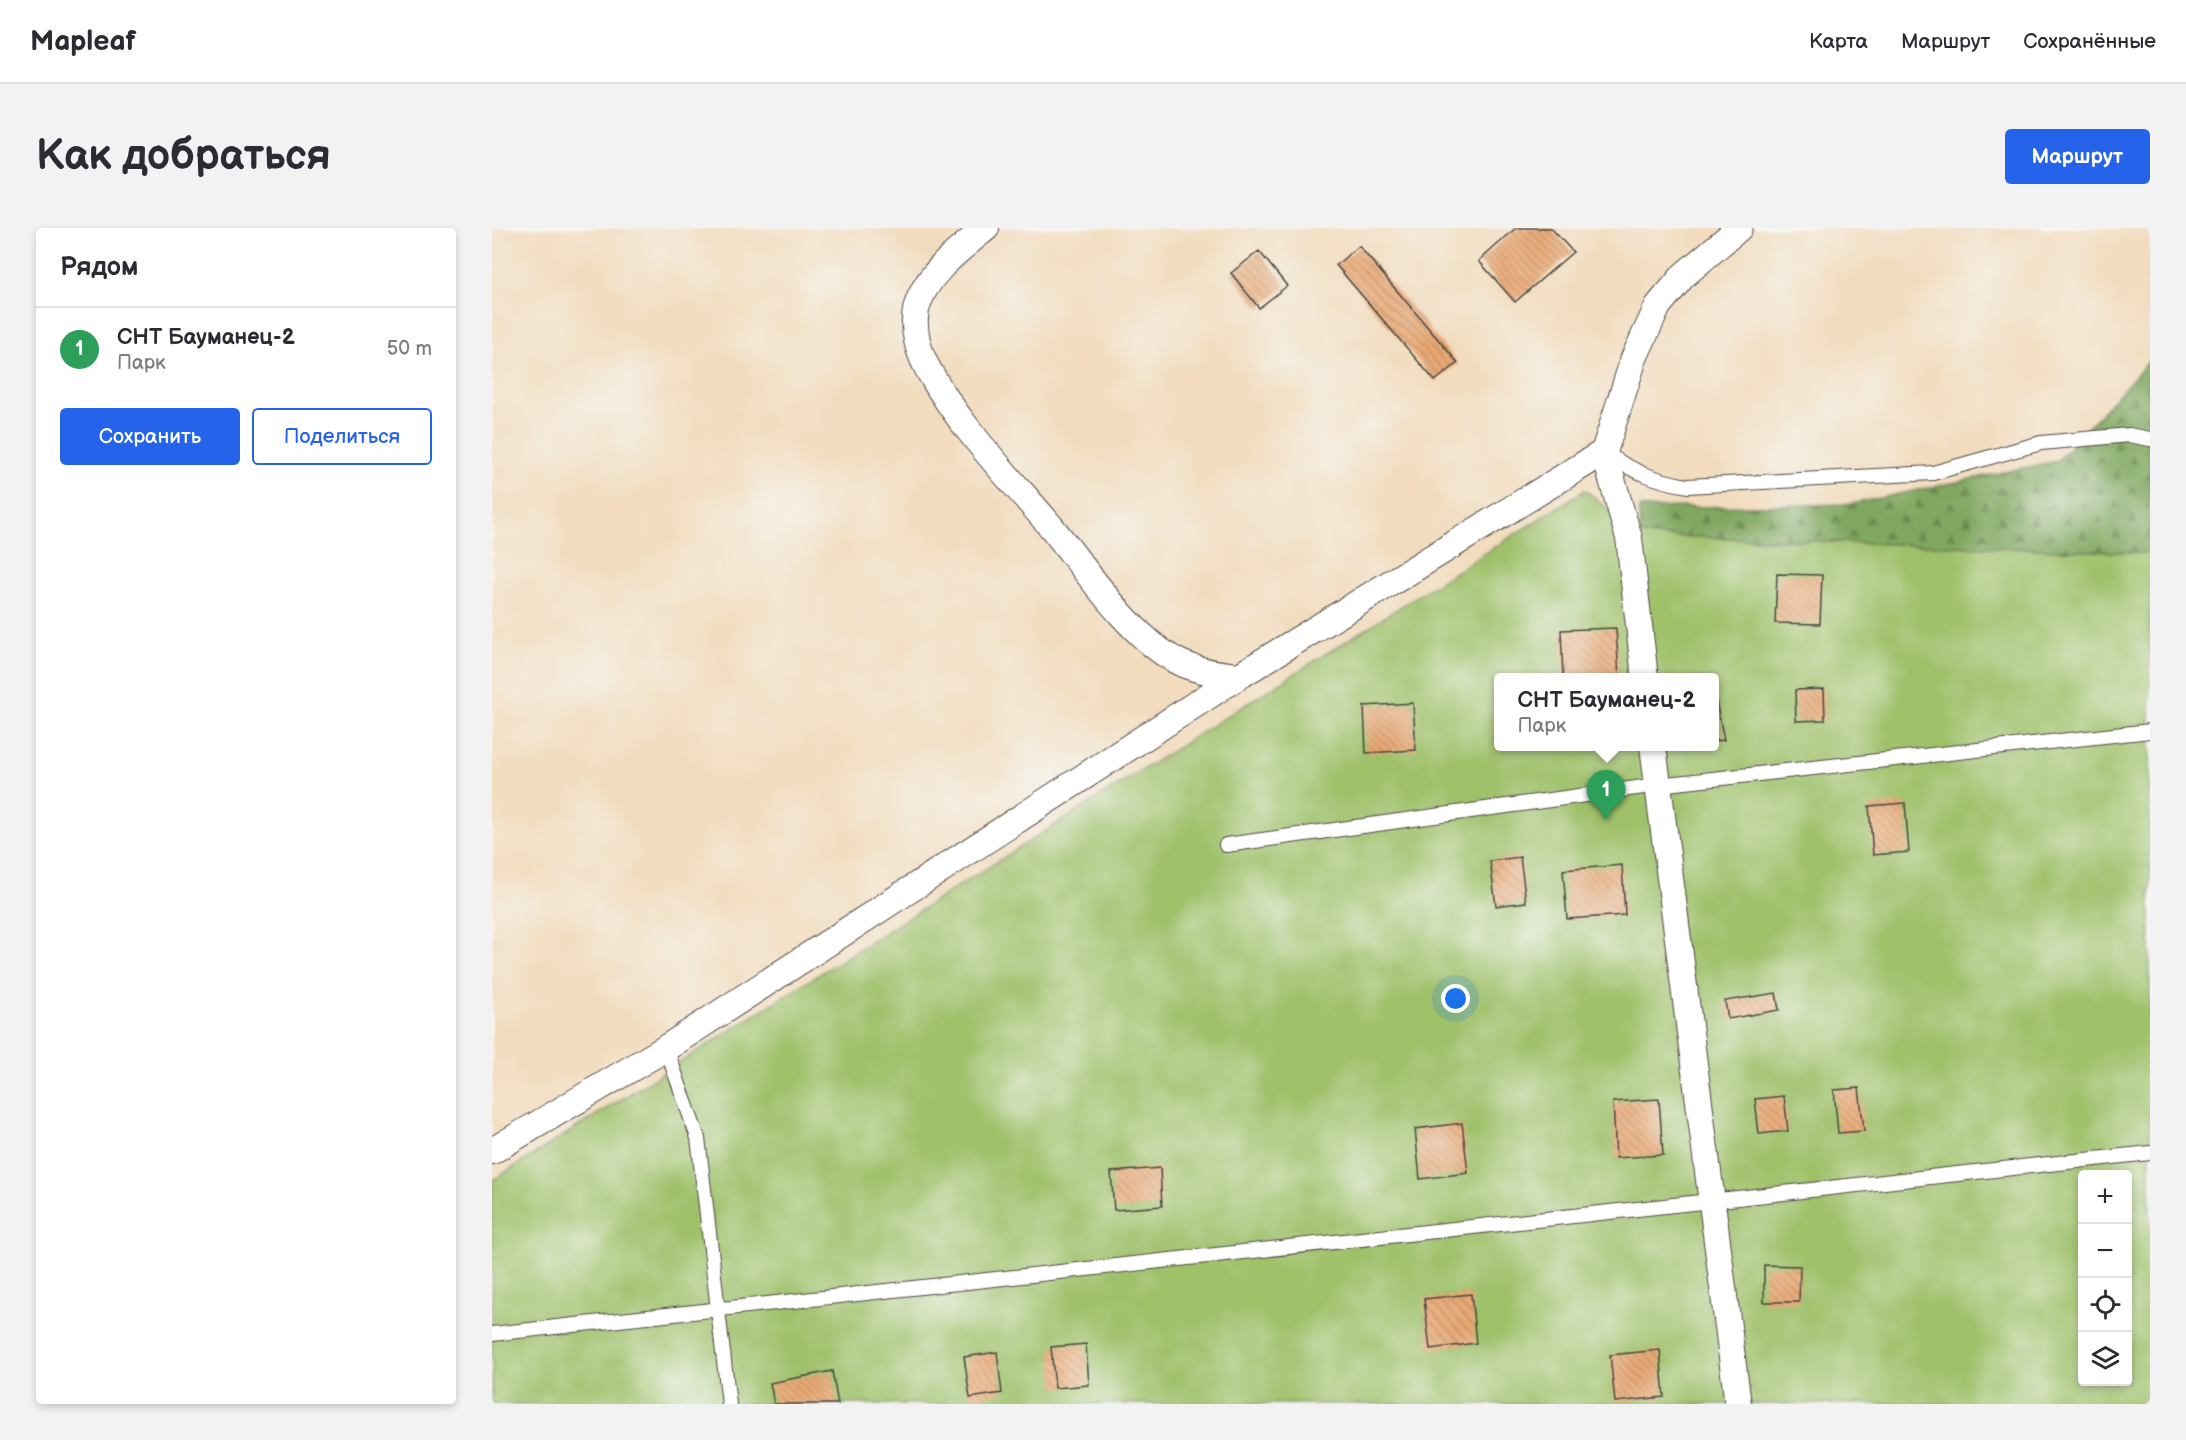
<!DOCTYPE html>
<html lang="ru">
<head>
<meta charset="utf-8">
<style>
  body { margin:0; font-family:"Balsamiq Sans",sans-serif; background:#f2f2f3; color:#2b2b33 }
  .controls { position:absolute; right:18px; bottom:18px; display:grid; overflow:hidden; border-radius:6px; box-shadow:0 3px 9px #0003 }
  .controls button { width:54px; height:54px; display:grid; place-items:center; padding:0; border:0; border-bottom:2px solid #e1e1e2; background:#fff; color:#2b2b33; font:30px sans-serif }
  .you { position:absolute; left:964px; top:771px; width:21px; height:21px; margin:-15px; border:4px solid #fff; border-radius:50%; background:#1a73e8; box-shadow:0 0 0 9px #1a73e833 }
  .badge { display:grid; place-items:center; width:39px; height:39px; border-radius:50%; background:#2563eb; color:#fff; font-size:20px; font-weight:700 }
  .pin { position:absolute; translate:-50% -50px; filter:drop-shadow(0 2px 3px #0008) }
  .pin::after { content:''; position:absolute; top:32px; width:21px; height:18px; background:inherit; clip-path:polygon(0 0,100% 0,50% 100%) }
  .popup { position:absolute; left:1002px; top:445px; width:225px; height:78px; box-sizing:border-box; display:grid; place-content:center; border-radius:6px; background:#fff; filter:drop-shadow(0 2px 4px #0005); font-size:20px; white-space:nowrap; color:#7c7c81 }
  .popup b { font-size:22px; color:#2b2b33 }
  .popup::after { content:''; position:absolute; left:50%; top:100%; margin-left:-12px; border:12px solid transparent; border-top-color:#fff }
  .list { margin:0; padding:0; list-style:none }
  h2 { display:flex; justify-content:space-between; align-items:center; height:78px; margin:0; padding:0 24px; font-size:26px }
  h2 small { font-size:20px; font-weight:400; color:#7c7c81 }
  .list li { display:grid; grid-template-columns:39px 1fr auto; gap:18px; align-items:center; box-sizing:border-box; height:84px; padding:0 24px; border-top:2px solid #e1e1e2 }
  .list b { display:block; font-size:22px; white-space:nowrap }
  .list p { margin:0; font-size:20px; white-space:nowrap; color:#7c7c81 }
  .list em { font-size:20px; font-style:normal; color:#7c7c81 }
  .actions { display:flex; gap:12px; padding:18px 24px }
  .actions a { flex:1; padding:14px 0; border:2px solid #2563eb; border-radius:6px; text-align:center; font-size:21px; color:#2563eb }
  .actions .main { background:#2563eb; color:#fff }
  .icon { flex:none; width:33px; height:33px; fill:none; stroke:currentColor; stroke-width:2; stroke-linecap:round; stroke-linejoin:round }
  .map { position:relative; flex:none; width:1658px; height:1176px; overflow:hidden; border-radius:6px }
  header { display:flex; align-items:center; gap:36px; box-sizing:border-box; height:84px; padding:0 30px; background:#fff; border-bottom:2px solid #e1e1e2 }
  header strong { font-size:28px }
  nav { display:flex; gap:33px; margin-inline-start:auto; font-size:21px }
  .intro { display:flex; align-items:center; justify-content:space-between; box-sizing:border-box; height:144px; padding:0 36px }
  h1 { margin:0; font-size:42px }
  .button { padding:15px 27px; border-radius:6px; background:#2563eb; color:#fff; font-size:21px; font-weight:700 }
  main { display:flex; gap:36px; padding:0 36px }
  aside { flex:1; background:#fff; border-radius:6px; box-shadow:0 3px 9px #0003 }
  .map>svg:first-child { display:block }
  .green { fill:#9fc16b; stroke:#65764b; stroke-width:1.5; fill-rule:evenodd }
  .forest { fill:url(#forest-firs); stroke:#556945; stroke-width:1.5 }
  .building { fill:url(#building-back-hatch) }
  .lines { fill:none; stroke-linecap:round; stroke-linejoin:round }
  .lane-casing { stroke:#494641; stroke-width:16 }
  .street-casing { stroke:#494641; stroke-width:28 }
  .lane { stroke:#fff; stroke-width:14 }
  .street { stroke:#fff; stroke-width:26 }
</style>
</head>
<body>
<header>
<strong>Mapleaf</strong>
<nav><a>Карта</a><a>Маршрут</a><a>Сохранённые</a></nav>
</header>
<div class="intro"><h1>Как добраться</h1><a class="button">Маршрут</a></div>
<main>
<aside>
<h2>Рядом<small></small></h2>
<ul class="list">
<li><span class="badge" style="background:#2e9e5b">1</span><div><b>СНТ Бауманец-2</b><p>Парк</p></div><em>50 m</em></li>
</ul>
<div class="actions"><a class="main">Сохранить</a><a>Поделиться</a></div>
</aside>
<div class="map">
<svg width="1658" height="1176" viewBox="0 0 1658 1176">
  <defs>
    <pattern id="forest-firs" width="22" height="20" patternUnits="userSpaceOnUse" patternTransform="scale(1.5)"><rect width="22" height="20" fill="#7fa75f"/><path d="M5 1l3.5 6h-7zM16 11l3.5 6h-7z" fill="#68884f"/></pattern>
    <pattern id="building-back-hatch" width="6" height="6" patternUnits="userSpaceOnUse" patternTransform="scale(1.5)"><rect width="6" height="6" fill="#e9a974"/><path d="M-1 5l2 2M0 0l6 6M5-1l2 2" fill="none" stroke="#bd8a5f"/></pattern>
  </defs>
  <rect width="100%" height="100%" fill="#f6f6f2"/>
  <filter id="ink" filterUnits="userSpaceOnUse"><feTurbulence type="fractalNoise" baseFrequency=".0167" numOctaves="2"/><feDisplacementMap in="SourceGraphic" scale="12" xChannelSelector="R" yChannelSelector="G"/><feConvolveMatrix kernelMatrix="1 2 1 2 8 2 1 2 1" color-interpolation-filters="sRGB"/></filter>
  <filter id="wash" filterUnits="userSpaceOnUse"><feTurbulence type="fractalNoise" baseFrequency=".008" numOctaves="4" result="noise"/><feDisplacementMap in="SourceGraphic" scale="24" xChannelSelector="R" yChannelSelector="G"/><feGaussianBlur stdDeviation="1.35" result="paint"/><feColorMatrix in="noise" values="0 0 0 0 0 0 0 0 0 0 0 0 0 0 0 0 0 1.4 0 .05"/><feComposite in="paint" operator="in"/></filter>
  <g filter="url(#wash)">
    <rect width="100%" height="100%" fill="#f2dcbd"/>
    <path class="green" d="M1093,262L1148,307L1658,325V1176H0V953ZM1006,450H1222V518H1006ZM1590,946H1636V1154H1590Z"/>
    <path class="forest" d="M1658,132V325L1148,307L1147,280L1359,276L1565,233Z"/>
    <g id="blocks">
      <path class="building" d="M1024,0H1059L1081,24L1023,74L987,33Z
        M867,18L966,135L943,153L844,37Z
        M767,23L795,58L767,80L739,45Z
        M1285,346L1330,347L1328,396L1283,395Z
        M1124,400L1127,450H1071L1069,402Z
        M1332,461L1333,492L1304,493L1303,462Z
        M1222,463L1232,512L1222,513Z
        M921,475L924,522L874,525L872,478Z
        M1413,575L1417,624L1381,627L1377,578Z
        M1028,629L1034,674L1004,678L998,633Z
        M1130,637L1133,687L1075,691L1071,642Z
        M1284,765L1287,782L1236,791L1233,773Z
        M1367,860L1372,903L1346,905L1342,862Z
        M1292,868L1296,903L1267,906L1263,871Z
        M1167,871L1171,927L1124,930L1121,874Z
        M970,895L976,945L928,951L923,901Z
        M668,940L670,978L622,982L619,944Z
        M1272,1037L1308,1038L1307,1074H1272Z
        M979,1066L984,1115L938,1121L932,1071Z
        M594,1116L597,1157L563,1160L559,1119Z
        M1168,1122L1172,1169L1123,1174L1118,1127Z
        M505,1124L510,1165L478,1170L472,1129Z
        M340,1143L346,1176H282L278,1155Z"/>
    </g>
  </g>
  <g filter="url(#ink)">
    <use href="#blocks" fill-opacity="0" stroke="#494641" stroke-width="1.5"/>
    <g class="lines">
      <defs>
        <path id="lane" d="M1114,225C1140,244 1164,252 1195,258L1441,245L1549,215L1637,207L1658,211
          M734,617L1166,557L1658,503
          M174,820L206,910L237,1176
          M0,1106L1658,925"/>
        <path id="street" d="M494,0C468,21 432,47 424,82C420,102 427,126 437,143C469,201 519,251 561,301C594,342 636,405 681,431C699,442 726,446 747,448L1112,224
          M1153,450L1137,310L1112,224L1142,130L1166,78L1192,47L1247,0
          M1161,518L1246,1176
          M0,923L174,820L747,448"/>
      </defs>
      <use href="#lane" class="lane-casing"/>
      <use href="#street" class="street-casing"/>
      <use href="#lane" class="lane"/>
      <use href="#street" class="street"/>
    </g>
  </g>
</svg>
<div class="controls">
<button>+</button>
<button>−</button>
<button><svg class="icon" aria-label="locate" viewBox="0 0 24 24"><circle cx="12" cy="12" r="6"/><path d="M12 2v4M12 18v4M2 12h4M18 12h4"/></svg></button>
<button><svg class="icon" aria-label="layers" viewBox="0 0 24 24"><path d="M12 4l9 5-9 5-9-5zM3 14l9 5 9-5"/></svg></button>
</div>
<div class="you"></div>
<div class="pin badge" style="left:1114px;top:592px;background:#2e9e5b">1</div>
<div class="popup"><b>СНТ Бауманец-2</b>Парк</div>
</div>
</main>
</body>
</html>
